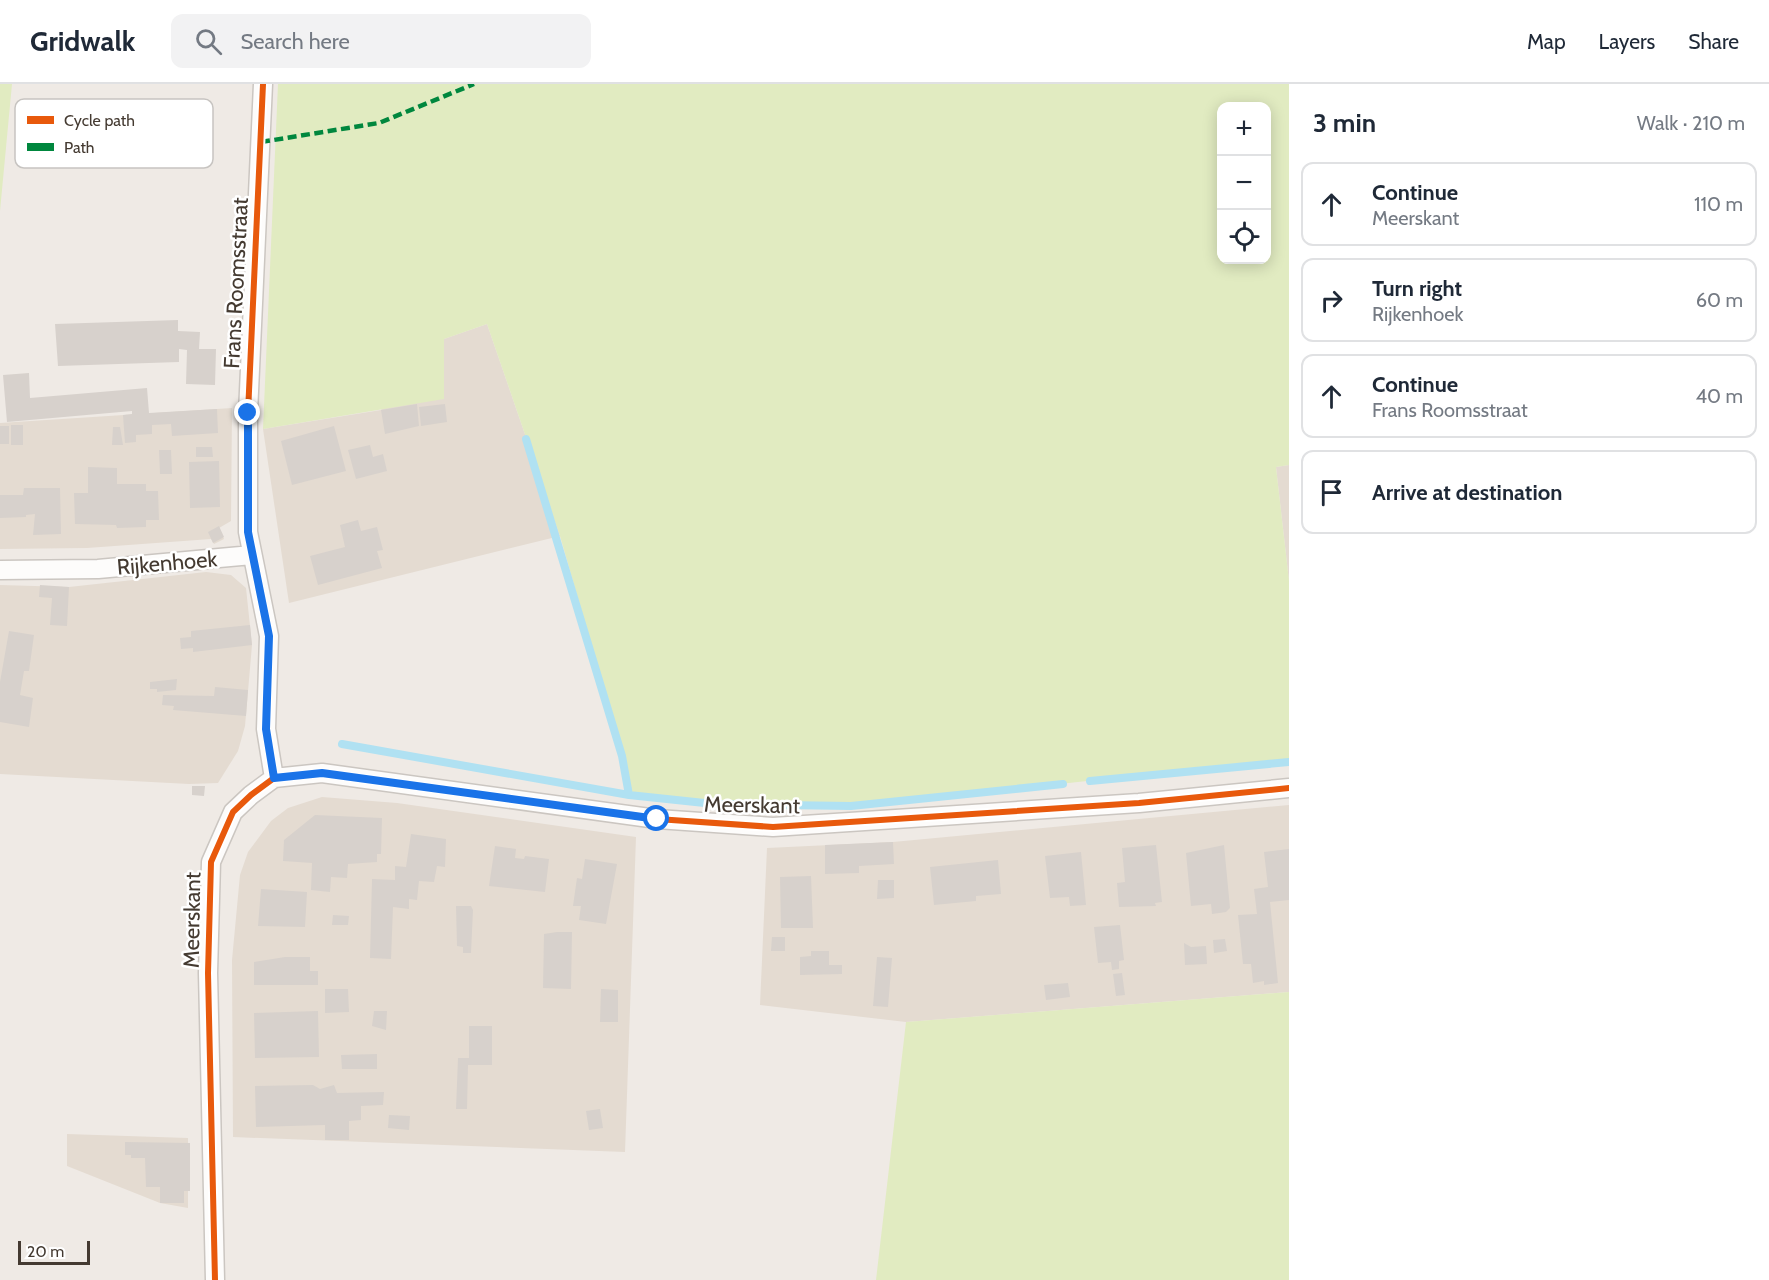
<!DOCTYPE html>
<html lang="en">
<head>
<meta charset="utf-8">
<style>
  body { margin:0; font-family:Cabin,sans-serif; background:#f2f2f3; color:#1f2937 }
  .controls { position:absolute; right:18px; top:18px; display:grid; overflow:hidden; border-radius:12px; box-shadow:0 3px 15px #0003 }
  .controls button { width:54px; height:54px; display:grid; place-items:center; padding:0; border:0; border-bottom:2px solid #e0e1e3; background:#fff; color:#1f2937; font:30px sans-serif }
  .scale { position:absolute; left:18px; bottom:15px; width:72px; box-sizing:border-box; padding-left:6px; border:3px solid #443a31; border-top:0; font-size:16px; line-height:21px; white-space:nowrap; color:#443a31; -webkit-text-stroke:4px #fff; paint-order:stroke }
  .stop { position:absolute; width:18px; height:18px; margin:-14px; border:4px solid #1a73e8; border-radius:50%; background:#fff }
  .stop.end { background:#1a73e8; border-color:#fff; box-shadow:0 2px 6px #0008 }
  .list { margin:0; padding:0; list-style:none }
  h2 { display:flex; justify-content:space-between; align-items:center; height:78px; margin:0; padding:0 24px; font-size:26px }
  h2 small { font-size:20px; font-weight:400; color:#747a83 }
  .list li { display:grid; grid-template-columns:39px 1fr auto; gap:18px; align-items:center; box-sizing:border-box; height:84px; margin:0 12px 12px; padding:0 12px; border:2px solid #e0e1e3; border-radius:12px }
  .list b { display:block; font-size:22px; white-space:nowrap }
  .list p { margin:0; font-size:20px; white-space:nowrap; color:#747a83 }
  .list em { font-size:20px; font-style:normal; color:#747a83 }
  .icon { flex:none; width:33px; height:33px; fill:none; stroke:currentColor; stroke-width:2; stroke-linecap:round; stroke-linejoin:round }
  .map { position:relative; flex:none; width:1289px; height:1196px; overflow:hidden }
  header { display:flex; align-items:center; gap:36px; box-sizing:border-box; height:84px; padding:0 30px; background:#fff; border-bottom:2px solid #e0e1e3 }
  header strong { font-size:28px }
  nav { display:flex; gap:33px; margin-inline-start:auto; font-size:21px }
  .search { width:420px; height:54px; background:#f2f2f3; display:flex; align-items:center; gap:15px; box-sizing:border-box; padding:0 21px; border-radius:12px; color:#747a83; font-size:22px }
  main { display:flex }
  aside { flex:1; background:#fff }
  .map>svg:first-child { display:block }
  .residential { fill:#e4dbd1 }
  .green { fill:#e1ebc1; fill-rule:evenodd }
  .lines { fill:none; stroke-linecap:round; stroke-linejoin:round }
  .stream { stroke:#b0e1f2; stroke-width:8 }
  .building { fill:#d7d1cc }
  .minor-casing { stroke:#cbc6c1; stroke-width:21 }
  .minor { stroke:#fdfcfb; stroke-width:18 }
  .quiet { stroke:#00873e; stroke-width:4.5; stroke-dasharray:9 4.5; stroke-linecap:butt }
  .cycleway-casing { stroke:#fff; stroke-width:10 }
  .cycleway { stroke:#e8590c; stroke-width:6 }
  .route { stroke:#1a73e8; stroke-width:8 }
  .labels { text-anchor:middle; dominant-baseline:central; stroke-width:5; stroke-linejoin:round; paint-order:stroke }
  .street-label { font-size:22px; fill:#443a31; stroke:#fff }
  .key { fill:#fff; stroke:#c7c4c1; stroke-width:1.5 }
  .key-label { font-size:16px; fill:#443a31 }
</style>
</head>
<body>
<header>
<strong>Gridwalk</strong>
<div class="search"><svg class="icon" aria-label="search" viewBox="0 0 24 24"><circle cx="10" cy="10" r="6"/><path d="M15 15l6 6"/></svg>Search here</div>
<nav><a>Map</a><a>Layers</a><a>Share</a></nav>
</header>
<main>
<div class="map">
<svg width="1289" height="1196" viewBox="0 0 1289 1196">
  <rect width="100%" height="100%" fill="#efeae5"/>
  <path class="residential" d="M487,240L560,452L289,519L263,345L381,326L444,255Z
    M232,324L231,437L219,444L224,455L214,460L211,455L87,464L0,465V339Z
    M1289,381V497L1276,383Z
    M206,488L231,491L246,504L252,561L245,642L238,667L218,699L189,700L0,690V501L69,503Z
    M322,713L397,719L636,753L625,1068L233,1053L232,876L240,791L248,768L271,737L288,724Z
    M1289,721V908L906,938L760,921L767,764L893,758Z
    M67,1050L188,1054V1124L160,1119L67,1082Z"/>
  <path class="green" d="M0,0H12L0,127Z
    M278,0H1289V381L1276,383L1289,497V675L849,723L702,722L630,713L623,671L560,452L487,240L444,255V315L263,345ZM1222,22H1266V176H1222Z
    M1289,908V1196H876L906,938Z"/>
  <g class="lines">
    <path class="stream" d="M526,355L622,672L629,711
      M342,660L629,711L714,720L851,722L1063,700
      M1090,697L1289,678"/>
  </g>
  <path class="building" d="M178,236V247L200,248L199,265H216L215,301L186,300L187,266L179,265V278L58,282L55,240Z
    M29,289L30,314L147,304L149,329L217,325L218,349L172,352L171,340L152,341V350L136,351V358L125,359L123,331L132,330V327L7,338L3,291Z
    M417,320L419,342L385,350L381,326Z
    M445,320L447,338L421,342L419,323Z
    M11,341H23V361H11Z
    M0,342H9V360H0Z
    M334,342L346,387L292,401L281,357Z
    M113,343H120L123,361H112Z
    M370,361L373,373L383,370L387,387L356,395L348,366Z
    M196,363H212L213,373H196Z
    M159,366H171L172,390H160Z
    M219,377L220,423L190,424L189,378Z
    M88,383L117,384V400H146V407H158L159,436H146V443L117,444L116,441L75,440L74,409H88Z
    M24,404H60L61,450L33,451L35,430L26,431V433L0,434V411H23Z
    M358,436L361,447L377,443L383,466L377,467L382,484L318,501L310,472L345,463L340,441Z
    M219,442L224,453L213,459L208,448Z
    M40,501L69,503L67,542L50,541L52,514L39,513Z
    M250,541L252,561L193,568V564L181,565L180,554L191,553V547Z
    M9,547L34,551L29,587H24L20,611L33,614L29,643L0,638V598Z
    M177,595L176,606L157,608V605H150V598Z
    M215,603L248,606L246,632L173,626L174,622L162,621L163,611L214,612Z
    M192,702H205L204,712L192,711Z
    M315,731L382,734L381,770H377V778L348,780L347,794L331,793L330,808L311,806L312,779L283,777L284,756Z
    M411,750L446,755L445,783L437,782L434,798L419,797L417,816L409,815V825L393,823L391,875L370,874L372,795L395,796V782L406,783Z
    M893,758L894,780L859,782V789L825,790V761Z
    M1156,761L1162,818L1155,819L1156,822L1119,823L1117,799L1125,798L1122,764Z
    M1224,761L1230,824L1226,828L1212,830L1211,820L1191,822L1186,769Z
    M495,762L516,765L515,774L524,775L525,772L549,775L545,808L489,802Z
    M1289,765V816L1270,818L1278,899L1264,901V897L1253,899L1251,880H1243L1238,831L1257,830L1254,805L1268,803L1264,768Z
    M1081,768L1086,821L1070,822L1069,813L1050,814L1045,772Z
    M585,775L617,780L606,840L579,836L581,822H573L577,794L582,795Z
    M998,776L1001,810L976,812V817L934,821L930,783Z
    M811,792L813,844H781L780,793Z
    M878,796H894V814L877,815Z
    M261,805L307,808L305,843L258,842Z
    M456,822H471L473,826L471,869H463V863L457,862Z
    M333,831L349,832L348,841H332Z
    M1120,841L1124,876L1119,877V885L1112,886L1111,878L1098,879L1094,843Z
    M557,848H572L571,905L543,904L544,850Z
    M772,853H785V867H771Z
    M1225,855L1227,867L1214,869L1213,856Z
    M1184,859L1191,863L1206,862L1207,880L1185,881Z
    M811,867H829V881H842V890L800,891V873L811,872Z
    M285,873H310V887H318V901H254V878Z
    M877,873L892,874L888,923L873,922Z
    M1122,889L1125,911L1116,912L1113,890Z
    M1068,899L1070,913L1046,916L1044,901Z
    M325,905H348L349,928L325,929Z
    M601,905L618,906V938H600Z
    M318,927L319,973L255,974L254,929Z
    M374,927H387L386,946L372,942Z
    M469,942H492V981H468L467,1025H456L458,974H469Z
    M377,970V985H342L341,971Z
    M313,1001L320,1005L334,1001L337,1009L384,1008L383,1021L361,1022V1036L349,1037V1056H325V1041L256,1043L255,1002Z
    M600,1025L603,1044L589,1046L586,1027Z
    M389,1031L410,1032L409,1046L388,1044Z
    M125,1058L190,1059V1107H184V1119H160V1103H146L145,1074H131V1071H125Z"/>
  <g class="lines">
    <defs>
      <path id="minor" d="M263,0L248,329V448L269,552L266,645L274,694
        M0,486L98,485L252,471
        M215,1196L208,889L211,778L233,728L251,711L274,694L322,689L657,735L773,743L1139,719L1289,704"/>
    </defs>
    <use href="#minor" class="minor-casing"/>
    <use href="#minor" class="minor"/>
    <path class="quiet" d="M261,58L379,39L474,0"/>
    <defs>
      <path id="cycleway" d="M263,0L248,329V448L269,552L266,645L274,694
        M215,1196L208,889L211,778L233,728L251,711L274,694L322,689L657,735L773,743L1139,719L1289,704"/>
    </defs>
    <use href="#cycleway" class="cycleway-casing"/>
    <use href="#cycleway" class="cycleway"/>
  </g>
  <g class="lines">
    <path class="route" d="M248,329V448L269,552L266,645L274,694L322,689L657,735"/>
  </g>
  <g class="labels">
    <g class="street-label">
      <text transform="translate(236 199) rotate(-87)">Frans Roomsstraat</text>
      <text transform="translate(167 479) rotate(-5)">Rijkenhoek</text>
      <text transform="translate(752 721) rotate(1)">Meerskant</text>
      <text transform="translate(192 836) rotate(-89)">Meerskant</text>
    </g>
  </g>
  <rect x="15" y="15" width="198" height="69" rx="9" class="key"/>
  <rect x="27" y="32" width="27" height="8" fill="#e8590c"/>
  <rect x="27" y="59" width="27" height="8" fill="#00873e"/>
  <g class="key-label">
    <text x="64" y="42">Cycle path</text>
    <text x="64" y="69">Path</text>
  </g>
</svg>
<div class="controls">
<button>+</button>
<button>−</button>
<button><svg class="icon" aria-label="locate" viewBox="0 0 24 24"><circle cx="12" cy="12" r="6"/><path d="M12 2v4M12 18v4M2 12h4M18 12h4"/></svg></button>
</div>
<div class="scale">20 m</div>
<div class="stop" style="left:657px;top:735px"></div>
<div class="stop end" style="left:248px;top:329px"></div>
</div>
<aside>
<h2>3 min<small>Walk · 210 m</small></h2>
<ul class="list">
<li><svg class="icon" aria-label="ahead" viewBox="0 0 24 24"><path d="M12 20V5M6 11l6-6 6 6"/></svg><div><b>Continue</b><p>Meerskant</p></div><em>110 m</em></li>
<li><svg class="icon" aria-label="right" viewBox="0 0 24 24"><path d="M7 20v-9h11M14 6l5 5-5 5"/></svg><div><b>Turn right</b><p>Rijkenhoek</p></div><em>60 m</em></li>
<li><svg class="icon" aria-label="ahead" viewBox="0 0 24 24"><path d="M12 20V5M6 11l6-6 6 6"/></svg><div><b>Continue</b><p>Frans Roomsstraat</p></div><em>40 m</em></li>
<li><svg class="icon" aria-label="arrive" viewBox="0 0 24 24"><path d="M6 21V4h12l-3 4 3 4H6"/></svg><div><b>Arrive at destination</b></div></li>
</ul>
</aside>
</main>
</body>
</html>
